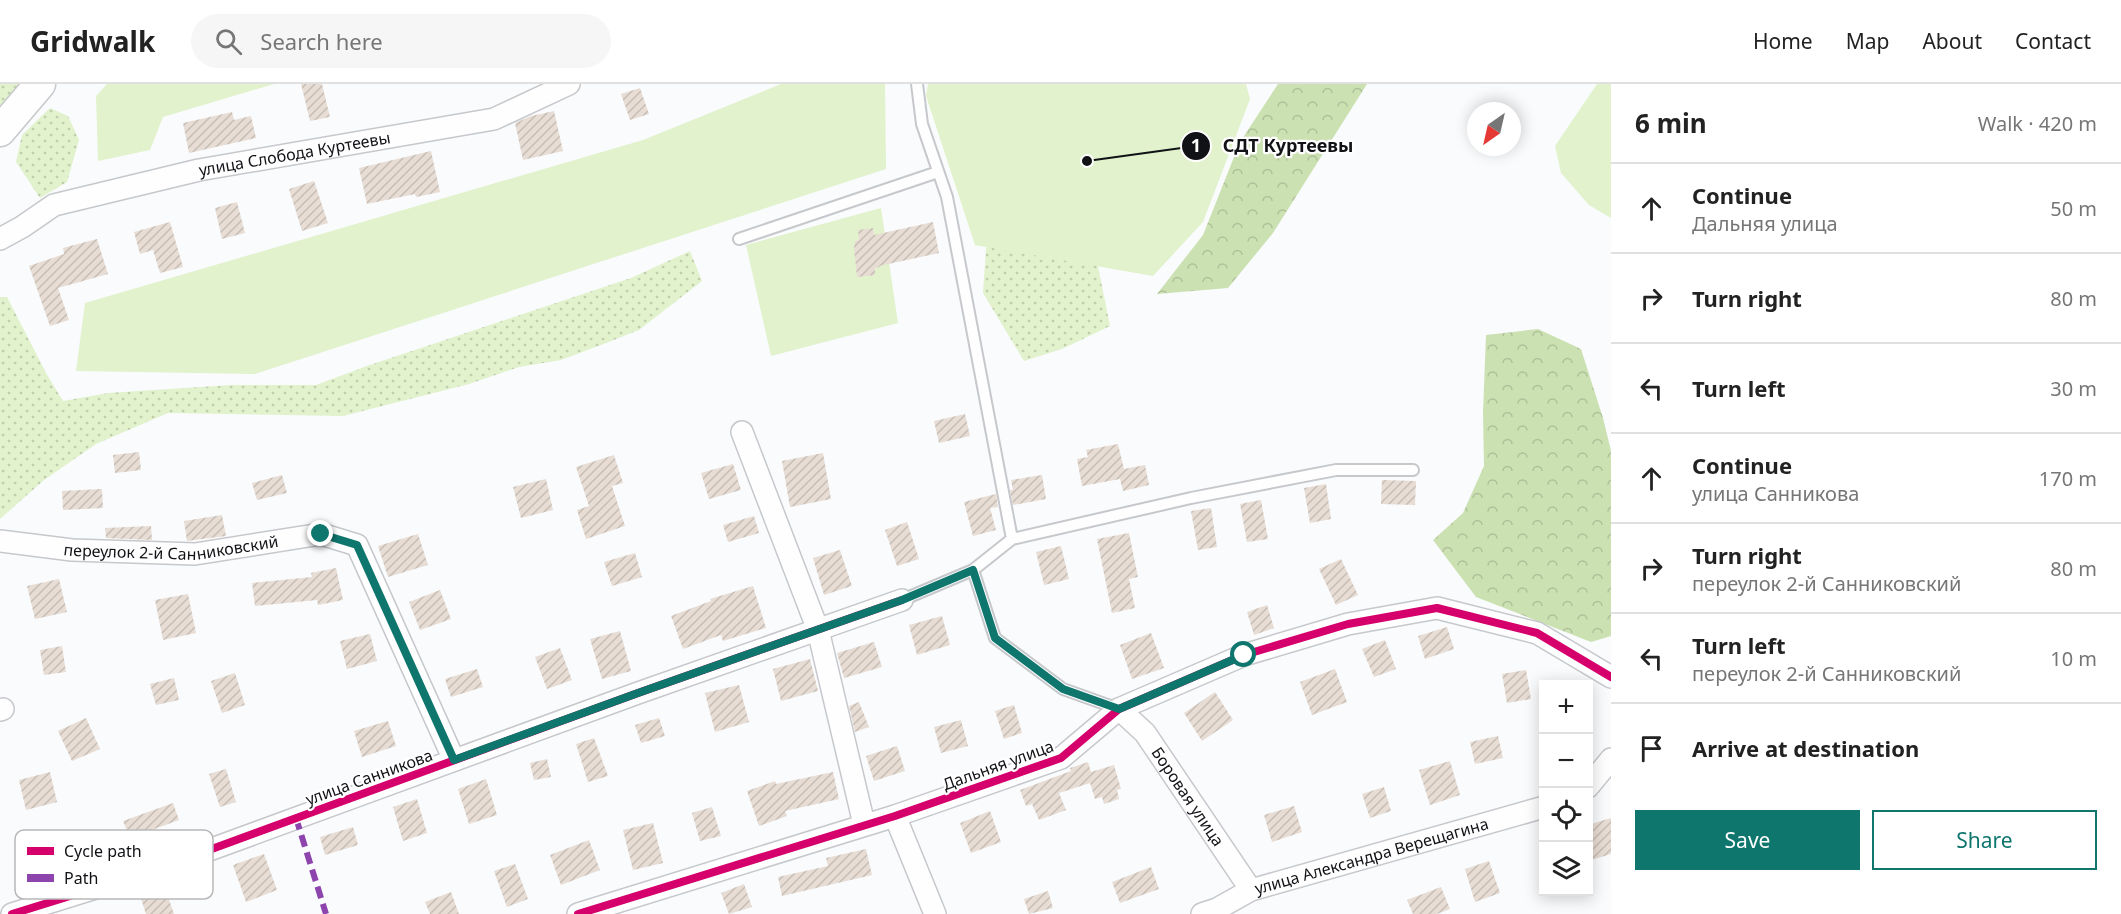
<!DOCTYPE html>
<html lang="en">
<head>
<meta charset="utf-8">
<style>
  body { margin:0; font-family:"Noto Sans",sans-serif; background:#f6f6f6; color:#222 }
  .controls { position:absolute; right:18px; bottom:18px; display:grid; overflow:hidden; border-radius:0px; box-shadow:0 3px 15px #0003 }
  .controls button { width:54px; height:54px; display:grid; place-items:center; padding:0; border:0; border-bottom:2px solid #e0e0e0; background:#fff; color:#222; font:30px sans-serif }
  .compass { position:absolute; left:1467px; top:18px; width:54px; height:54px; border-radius:50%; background:#fff; box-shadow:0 3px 15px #0003; rotate:214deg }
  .stop { position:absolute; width:18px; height:18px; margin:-14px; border:4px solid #0f766e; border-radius:50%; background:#fff }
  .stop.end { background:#0f766e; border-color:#fff; box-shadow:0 2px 6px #0008 }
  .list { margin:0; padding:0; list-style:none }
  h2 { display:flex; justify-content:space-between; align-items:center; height:78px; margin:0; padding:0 24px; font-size:26px }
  h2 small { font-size:20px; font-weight:400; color:#767676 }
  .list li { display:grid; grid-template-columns:39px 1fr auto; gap:18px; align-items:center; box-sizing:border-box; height:90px; padding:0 24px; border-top:2px solid #e0e0e0 }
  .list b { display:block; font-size:22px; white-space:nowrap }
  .list p { margin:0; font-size:20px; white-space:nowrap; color:#767676 }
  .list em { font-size:20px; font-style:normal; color:#767676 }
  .actions { display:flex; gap:12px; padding:18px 24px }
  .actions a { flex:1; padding:14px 0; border:2px solid #0f766e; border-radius:0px; text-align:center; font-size:21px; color:#0f766e }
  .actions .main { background:#0f766e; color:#fff }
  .icon { flex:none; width:33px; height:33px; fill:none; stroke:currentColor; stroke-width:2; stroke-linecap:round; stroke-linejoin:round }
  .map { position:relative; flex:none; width:1611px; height:830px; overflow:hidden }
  header { display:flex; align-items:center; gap:36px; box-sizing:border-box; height:84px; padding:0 30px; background:#fff; border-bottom:2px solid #e0e0e0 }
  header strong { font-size:28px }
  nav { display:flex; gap:33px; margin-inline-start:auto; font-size:21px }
  .search { width:420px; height:54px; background:#f6f6f6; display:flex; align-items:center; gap:15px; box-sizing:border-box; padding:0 21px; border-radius:33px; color:#767676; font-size:22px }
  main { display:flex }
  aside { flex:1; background:#fff }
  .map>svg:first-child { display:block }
  .grass { fill:url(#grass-dots) }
  .forest { fill:url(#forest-crowns) }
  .garden { fill:#e1f2cc }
  .building { fill:url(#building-hatch) }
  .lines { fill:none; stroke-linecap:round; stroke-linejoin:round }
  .lane-casing { stroke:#c6c8cb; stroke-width:14 }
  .street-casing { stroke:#c6c8cb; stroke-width:24 }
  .secondary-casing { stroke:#c6c8cb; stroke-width:33 }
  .lane { stroke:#fefeff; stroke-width:10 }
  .street { stroke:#fefeff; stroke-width:21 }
  .secondary { stroke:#fefeff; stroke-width:30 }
  .quiet { stroke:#8e44ad; stroke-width:6; stroke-dasharray:12 6; stroke-linecap:butt }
  .cycleway-casing { stroke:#fff; stroke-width:11 }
  .cycleway { stroke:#d6006c; stroke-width:8 }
  .route { stroke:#0f766e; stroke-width:8 }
  .labels { text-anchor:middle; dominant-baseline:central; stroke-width:4.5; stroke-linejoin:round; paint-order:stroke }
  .street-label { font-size:16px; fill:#111215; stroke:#fff }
  .key { fill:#fff; stroke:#b8b8b9; stroke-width:1.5 }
  .key-label { font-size:16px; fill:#111215 }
  .leader { fill:none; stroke:#111215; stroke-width:2 }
  .callout-dot { fill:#111215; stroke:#fff; stroke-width:2 }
  .mark-label { font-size:18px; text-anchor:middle; font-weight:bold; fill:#fff }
  .callout-label { font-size:18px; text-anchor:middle; font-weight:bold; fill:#111215; stroke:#fff; stroke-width:4.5; stroke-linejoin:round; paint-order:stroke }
</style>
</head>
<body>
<header>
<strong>Gridwalk</strong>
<div class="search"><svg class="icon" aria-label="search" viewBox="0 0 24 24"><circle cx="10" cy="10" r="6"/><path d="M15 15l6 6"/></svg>Search here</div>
<nav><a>Home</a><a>Map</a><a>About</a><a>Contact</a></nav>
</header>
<main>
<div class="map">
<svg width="1611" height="830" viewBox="0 0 1611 830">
  <defs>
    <pattern id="grass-dots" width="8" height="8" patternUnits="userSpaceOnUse" patternTransform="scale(1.5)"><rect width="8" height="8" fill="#e1f2cc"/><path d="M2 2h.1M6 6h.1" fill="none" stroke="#c0ceae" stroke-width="1.8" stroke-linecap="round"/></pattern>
    <pattern id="forest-crowns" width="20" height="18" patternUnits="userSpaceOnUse" patternTransform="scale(1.5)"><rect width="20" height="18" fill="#cce1b2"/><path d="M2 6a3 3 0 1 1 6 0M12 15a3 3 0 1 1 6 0" fill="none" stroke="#aec098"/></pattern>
    <pattern id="building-hatch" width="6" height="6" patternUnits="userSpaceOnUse" patternTransform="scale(1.5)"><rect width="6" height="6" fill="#e8ddd4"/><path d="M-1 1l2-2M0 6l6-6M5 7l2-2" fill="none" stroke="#c6bdb5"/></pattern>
  </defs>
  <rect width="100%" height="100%" fill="#f9fbfd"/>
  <path class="grass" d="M0,0H26L0,30Z
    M50,24L68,32L79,56L67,98L40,114L16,78L22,51Z
    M1022,141L1098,182L1110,242L1062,265L1024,277L983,209L986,164Z
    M690,167L702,197L639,246L606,259L561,276L519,283L469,300L343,332L168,329L96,360L44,396L0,435V213H7L46,289L63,317L108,309L231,301H316L367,282L631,194Z"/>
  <path class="forest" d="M1278,0H1367L1273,149L1228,204L1157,210L1203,151L1240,58Z
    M1538,245L1581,265L1603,334L1611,367V552L1591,558L1476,513L1433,456L1463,429L1484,382L1483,329L1486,251Z"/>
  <path class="garden" d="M107,0H274L163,33L150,66L98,77L96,12Z
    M781,0H885L886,85L255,290L76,287L85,219L643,56Z
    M928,0H1246L1250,15L1203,138L1153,192L975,161L926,12Z
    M1597,0H1611V134L1589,121L1561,89L1555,62Z
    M881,124L898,239L771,272L746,161Z"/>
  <path class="building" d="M301,0H322L330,33L310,37Z
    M640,4L649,30L630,36L621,10Z
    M554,27L563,67L523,76L515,39L531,32Z
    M232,28L234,36L251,32L256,54L189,69L183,39Z
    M431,67L440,108L416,113L415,110L367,120L359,84Z
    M314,97L328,139L302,147L289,105Z
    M237,118L245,149L222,155L215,124Z
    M170,138L183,183L160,189L153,166L140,170L134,148Z
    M933,138L939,169L879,182L880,183L875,184V191L857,193L854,164L855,157L859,156L858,146L873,144L874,151Z
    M97,155L108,190L58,204L69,236L50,242L29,182L64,170L63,164Z
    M965,330L970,352L939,359L934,337Z
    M1118,360L1124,385L1145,381L1149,401L1123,407L1120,395L1082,402L1077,375L1088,373L1086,366Z
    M139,368L141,386L115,389L113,371Z
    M823,369L831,415L790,423L782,377Z
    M614,371L623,399L612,402L625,442L586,455L577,426L589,422L576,383Z
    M733,380L741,406L709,415L701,389Z
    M282,391L287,409L257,416L252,399Z
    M1042,391L1046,415L1013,421L1010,406H1013L1011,396Z
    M546,395L553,426L521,434L513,403Z
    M1382,396L1416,397L1415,421L1381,420Z
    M1326,400L1331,435L1310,439L1304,404Z
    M102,405L103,424L63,426L62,407Z
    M996,410L998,423L990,424L996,446L973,452L964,418Z
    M1261,416L1268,455L1247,458L1240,420Z
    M1211,424L1217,463L1198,466L1191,427Z
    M222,431L226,452L187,457L184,437Z
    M754,432L759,449L728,458L723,441Z
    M907,438L919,475L897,482L885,446Z
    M151,442L152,456L106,454L105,444Z
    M1129,449L1138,493L1129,495L1135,524L1112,529L1097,455Z
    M418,450L428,481L388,493L378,462Z
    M1061,462L1069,495L1044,501L1036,468Z
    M840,466L852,502L824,511L813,474Z
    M635,469L642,493L612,502L604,478Z
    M1341,475L1358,511L1336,521L1319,485Z
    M336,484L343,516L318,521L317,516L255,522L252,499L312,493L311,489Z
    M59,495L67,528L35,535L27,502Z
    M753,502L766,544L723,557L721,551L683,565L671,532L711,517L710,515Z
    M440,506L451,535L420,546L409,518Z
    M188,510L196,549L163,556L155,516Z
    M1267,521L1274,544L1254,551L1247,528Z
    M942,532L950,561L917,571L909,541Z
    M1447,543L1454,565L1425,575L1418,552Z
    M620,547L631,587L602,595L590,555Z
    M1151,549L1164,584L1132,595L1120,561Z
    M370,550L377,577L347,585L340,557Z
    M1385,556L1396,585L1374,593L1362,565Z
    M874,558L882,583L844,594L837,569Z
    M62,562L66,588L44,591L40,566Z
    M560,564L572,596L547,605L535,573Z
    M810,575L818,607L781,617L773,585Z
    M477,585L483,603L451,613L445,595Z
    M1335,585L1347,618L1312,631L1300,598Z
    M1526,586L1531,615L1507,619L1502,590Z
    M235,589L245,621L222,629L211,597Z
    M174,594L179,616L156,621L150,600Z
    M739,601L749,638L715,648L705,609Z
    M1215,608L1233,636L1202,657L1184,629Z
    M859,618L869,643L855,648L849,622Z
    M1014,621L1022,649L1004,655L995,627Z
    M86,634L100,665L72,677L58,647Z
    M659,634L665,652L641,659L635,641Z
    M961,636L968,662L941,669L934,643Z
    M388,637L396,662L362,673L354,647Z
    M1498,652L1503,674L1475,680L1470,658Z
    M594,654L608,692L588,698L576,660Z
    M897,662L905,687L874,697L866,672Z
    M547,675L551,693L534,696L530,679Z
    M1450,677L1460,711L1430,721L1419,686Z
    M1088,678L1091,688L1114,681L1121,705L1117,706L1119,715L1104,720L1102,713L1095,715L1090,699L1059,709L1066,726L1039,736L1032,720L1026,722L1020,706L1071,687L1070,684Z
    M226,685L236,718L220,723L209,690Z
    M50,688L57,718L26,726L19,696Z
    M833,688L839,715L785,727L787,732L759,742L747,707L775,697L776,700Z
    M486,695L497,731L469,740L458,705Z
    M1384,703L1391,727L1370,734L1362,710Z
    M417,715L427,749L403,757L393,723Z
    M173,719L179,736L130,754L123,737Z
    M1294,722L1302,748L1272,758L1264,731Z
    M712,723L721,752L700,757L692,729Z
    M990,727L1001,758L971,769L960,739Z
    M1611,734V770L1588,777V741Z
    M653,739L663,779L633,786L623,746Z
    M353,743L358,761L325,771L320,753Z
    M589,756L600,786L561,801L550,771Z
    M866,765L872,791L782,812L778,793L828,782L826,774Z
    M264,770L277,806L246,818L233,781Z
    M1489,777L1500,809L1475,818L1465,785Z
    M515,780L528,815L507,823L494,787Z
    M1151,783L1159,805L1120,819L1112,798Z
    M744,800L752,823L729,830L721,809Z
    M164,801L174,830H146L139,809Z
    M1441,803L1450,825L1437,830H1413L1407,816Z
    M1048,807L1053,824L1029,830L1024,815Z
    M451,808L459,830H430L425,818Z"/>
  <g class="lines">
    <defs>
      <path id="lane" d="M917,0L922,40L947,113L1012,455
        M739,155L938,88
        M973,486L1012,455L1191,414L1336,386H1413
        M902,516L973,486L995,554L1063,605L1119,625"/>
      <g id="street">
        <path id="s1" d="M0,155L22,143L54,121L199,86L494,35L569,0"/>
        <path d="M742,348L818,546L864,740"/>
        <path id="s2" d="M0,457L72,466L195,470L321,450L357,461L454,676"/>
        <path id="s3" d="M1119,625L1145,649L1251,806"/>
        <path d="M0,626L3,625"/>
        <path d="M1588,703L1611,675"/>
        <path d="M895,732L935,830"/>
        <path d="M12,830L160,784L638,609L902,516"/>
        <path d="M578,830L895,732L1061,674L1119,625L1244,571L1348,540L1437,524L1537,549L1611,593"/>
        <path id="s4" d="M1202,830L1217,825L1251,806L1544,723"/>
      </g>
      <path id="secondary" d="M0,47L40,0"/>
    </defs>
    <use href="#lane" class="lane-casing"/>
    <use href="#street" class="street-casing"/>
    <use href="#secondary" class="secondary-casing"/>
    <use href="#lane" class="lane"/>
    <use href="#street" class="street"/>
    <use href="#secondary" class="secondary"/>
    <path class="quiet" d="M296,734L326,830"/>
    <defs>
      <path id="cycleway" d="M12,830L160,784L638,609L902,516
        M578,830L895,732L1061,674L1119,625L1244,571L1348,540L1437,524L1537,549L1611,593"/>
    </defs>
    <use href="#cycleway" class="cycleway-casing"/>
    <use href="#cycleway" class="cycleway"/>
  </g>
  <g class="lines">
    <path class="route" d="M321,450L357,461L454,676L638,609L902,516L973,486L995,554L1063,605L1119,625L1244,571"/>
  </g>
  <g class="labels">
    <g class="street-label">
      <text stroke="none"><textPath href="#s1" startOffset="310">улица Слобода Куртеевы</textPath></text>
      <text stroke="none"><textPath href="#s2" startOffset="172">переулок 2-й Санниковский</textPath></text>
      <text transform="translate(998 681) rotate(-20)">Дальняя улица</text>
      <text transform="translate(369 693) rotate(-20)">улица Санникова</text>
      <text stroke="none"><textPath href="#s3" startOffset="112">Боровая улица</textPath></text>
      <text stroke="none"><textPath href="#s4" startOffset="180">улица Александра Верещагина</textPath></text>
    </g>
  </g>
  <rect x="15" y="746" width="198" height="69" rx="9" class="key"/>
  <rect x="27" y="763" width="27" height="8" fill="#d6006c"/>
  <rect x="27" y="790" width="27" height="8" fill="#8e44ad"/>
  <g class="key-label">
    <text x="64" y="773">Cycle path</text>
    <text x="64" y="800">Path</text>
  </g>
  <path class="leader" d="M1087 77L1196 62"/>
  <g class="callout-dot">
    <circle cx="1087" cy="77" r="6"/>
    <circle cx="1196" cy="62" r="15"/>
  </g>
  <g class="mark-label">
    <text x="1196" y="68">1</text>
  </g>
  <g class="callout-label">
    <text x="1288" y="68">СДТ Куртеевы</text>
  </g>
</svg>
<div class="controls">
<button>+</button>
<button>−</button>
<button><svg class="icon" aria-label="locate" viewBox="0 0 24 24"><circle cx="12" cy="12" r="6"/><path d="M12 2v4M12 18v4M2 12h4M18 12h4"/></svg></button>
<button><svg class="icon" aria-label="layers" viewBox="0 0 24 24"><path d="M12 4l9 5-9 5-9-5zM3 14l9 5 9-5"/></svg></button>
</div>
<svg class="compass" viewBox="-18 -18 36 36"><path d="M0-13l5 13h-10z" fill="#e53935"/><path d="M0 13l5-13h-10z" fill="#767676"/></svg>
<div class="stop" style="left:1244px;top:571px"></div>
<div class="stop end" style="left:321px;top:450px"></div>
</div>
<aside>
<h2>6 min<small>Walk · 420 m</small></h2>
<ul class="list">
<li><svg class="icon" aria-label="ahead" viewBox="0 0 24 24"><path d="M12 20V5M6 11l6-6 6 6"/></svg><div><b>Continue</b><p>Дальняя улица</p></div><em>50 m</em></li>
<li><svg class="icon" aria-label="right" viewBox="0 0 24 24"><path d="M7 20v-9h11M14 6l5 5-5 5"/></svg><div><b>Turn right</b></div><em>80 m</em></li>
<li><svg class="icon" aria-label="left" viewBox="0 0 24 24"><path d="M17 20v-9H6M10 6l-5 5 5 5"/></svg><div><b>Turn left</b></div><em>30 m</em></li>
<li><svg class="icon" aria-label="ahead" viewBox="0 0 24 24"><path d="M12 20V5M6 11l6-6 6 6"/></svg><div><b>Continue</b><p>улица Санникова</p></div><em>170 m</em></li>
<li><svg class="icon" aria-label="right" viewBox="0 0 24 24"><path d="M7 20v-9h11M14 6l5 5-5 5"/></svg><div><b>Turn right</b><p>переулок 2-й Санниковский</p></div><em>80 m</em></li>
<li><svg class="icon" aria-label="left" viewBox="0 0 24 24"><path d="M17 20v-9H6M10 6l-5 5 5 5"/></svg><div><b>Turn left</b><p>переулок 2-й Санниковский</p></div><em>10 m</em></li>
<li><svg class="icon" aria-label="arrive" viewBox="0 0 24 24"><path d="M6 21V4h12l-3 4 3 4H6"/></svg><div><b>Arrive at destination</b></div></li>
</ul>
<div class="actions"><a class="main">Save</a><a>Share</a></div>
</aside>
</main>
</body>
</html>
